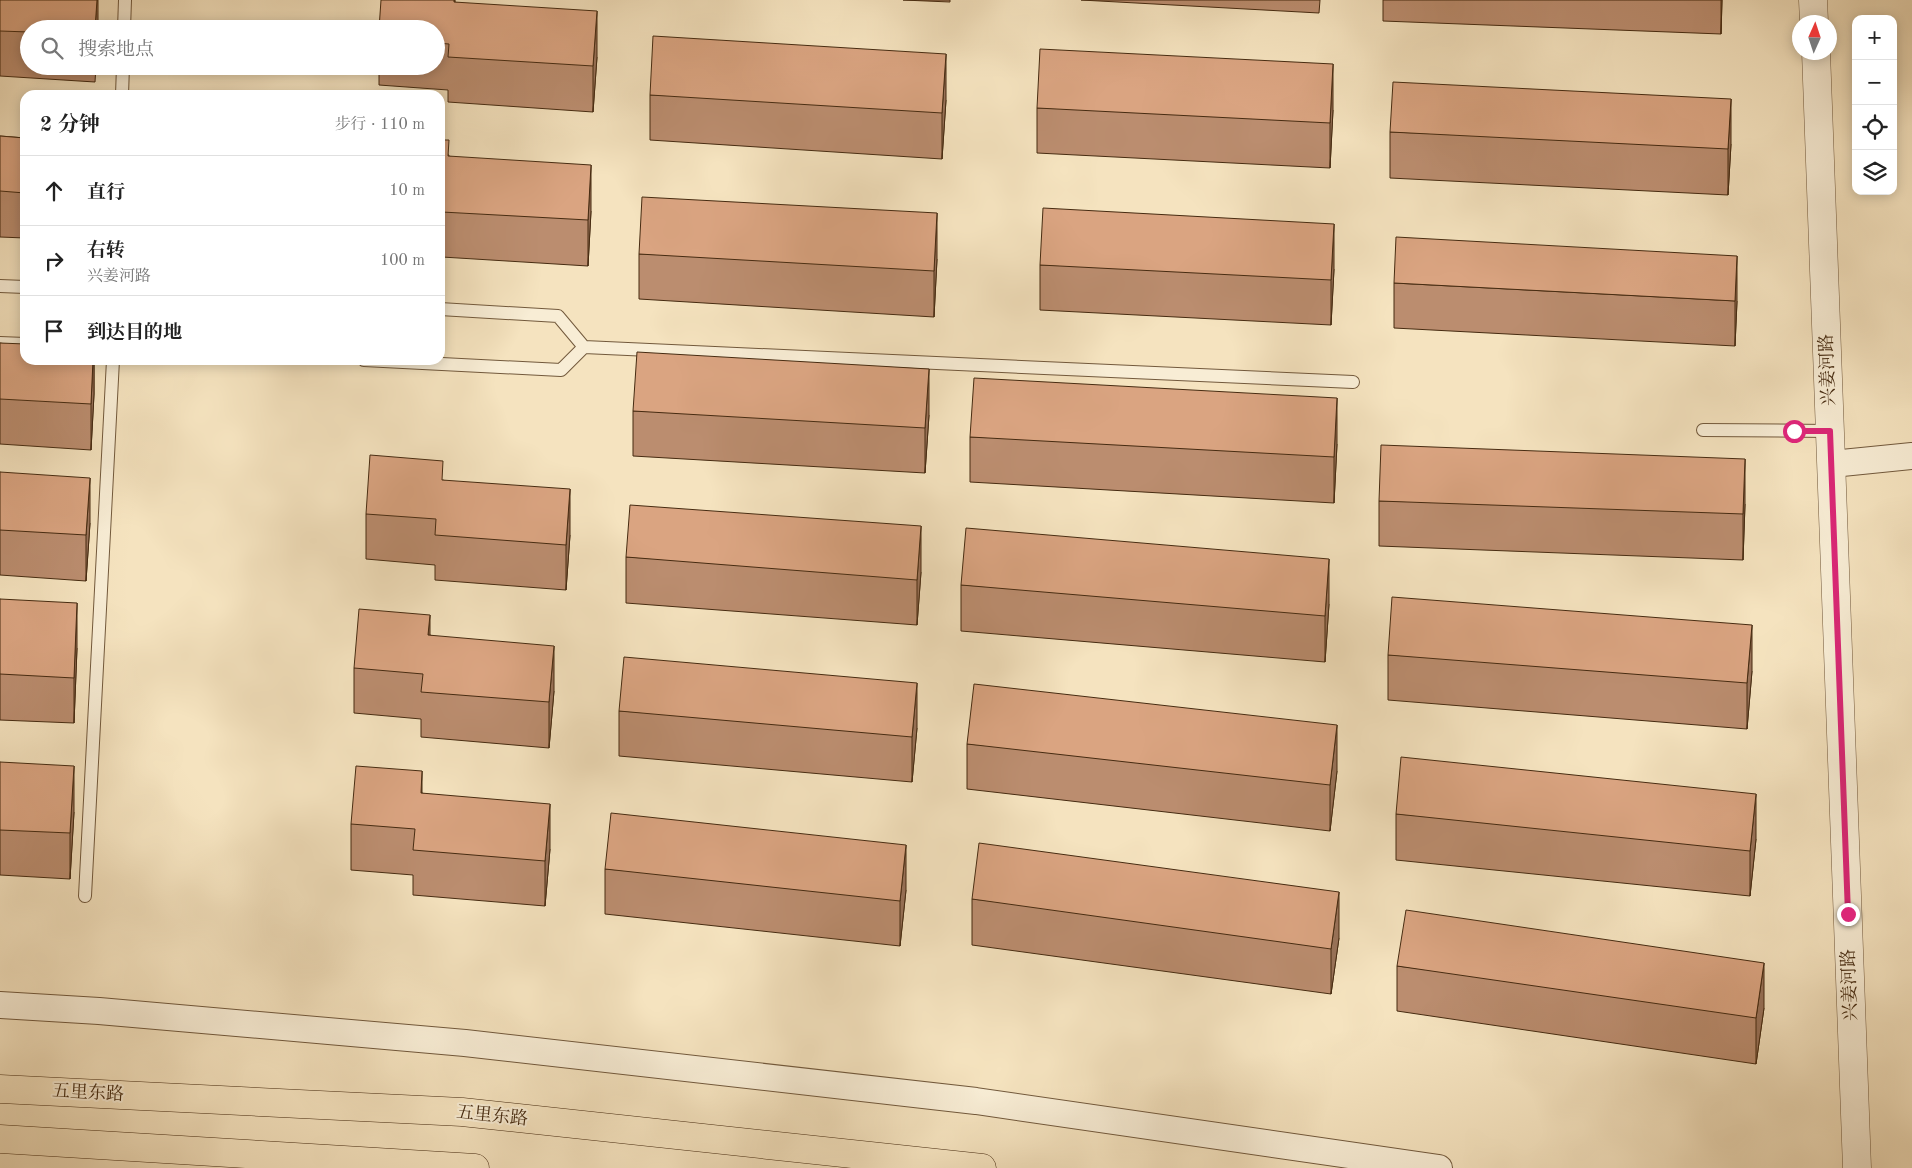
<!DOCTYPE html>
<html lang="zh">
<head>
<meta charset="utf-8">
<style>
  body { margin:0; font-family:"Old Standard TT","Noto Serif SC",serif; background:#f6f6f6; color:#222 }
  .controls { position:absolute; right:15px; top:15px; display:grid; overflow:hidden; border-radius:10px; box-shadow:0 2px 12px #0003 }
  .controls button { width:45px; height:45px; display:grid; place-items:center; padding:0; border:0; border-bottom:1px solid #e0e0e0; background:#fff; color:#222; font:25px sans-serif }
  .compass { position:absolute; left:1792px; top:15px; width:45px; height:45px; border-radius:50%; background:#fff; box-shadow:0 2px 12px #0003; rotate:3deg }
  .stop { position:absolute; width:15px; height:15px; margin:-11px; border:4px solid #db2777; border-radius:50%; background:#fff }
  .stop.end { background:#db2777; border-color:#fff; box-shadow:0 1px 5px #0008 }
  .list { margin:0; padding:0; list-style:none }
  h2 { display:flex; justify-content:space-between; align-items:center; height:65px; margin:0; padding:0 20px; font-size:21px }
  h2 small { font-size:16px; font-weight:400; color:#767676 }
  .list li { display:grid; grid-template-columns:32px 1fr auto; gap:15px; align-items:center; box-sizing:border-box; height:70px; padding:0 20px; border-top:1px solid #e0e0e0 }
  .list b { display:block; font-size:19px; white-space:nowrap }
  .list p { margin:0; font-size:16px; white-space:nowrap; color:#767676 }
  .list em { font-size:16px; font-style:normal; color:#767676 }
  .icon { flex:none; width:28px; height:28px; fill:none; stroke:currentColor; stroke-width:2; stroke-linecap:round; stroke-linejoin:round }
  .map { position:relative; flex:none; width:1912px; height:1168px; overflow:hidden }
  .search { position:absolute; background:#fff; box-shadow:0 2px 12px #0003; left:20px; top:20px; width:425px; height:55px; display:flex; align-items:center; gap:12px; box-sizing:border-box; padding:0 18px; border-radius:28px; color:#767676; font-size:19px }
  .panel { position:absolute; background:#fff; box-shadow:0 2px 12px #0003; left:20px; top:90px; width:425px; height:275px; border-radius:15px }
  .map>svg:first-child { display:block }
  .lines { fill:none; stroke-linecap:round; stroke-linejoin:round }
  .service-casing { stroke:#72593c; stroke-width:14 }
  .minor-casing { stroke:#72593c; stroke-width:28 }
  .tertiary-casing { stroke:#72593c; stroke-width:29 }
  .primary-casing { stroke:#462b11; stroke-width:29 }
  .service { stroke:#f8edd5; stroke-width:12 }
  .minor { stroke:#f8edd5; stroke-width:26 }
  .tertiary { stroke:#f8edd5; stroke-width:28 }
  .primary { stroke:#f5e3bf; stroke-width:28 }
  .wall { fill:#bb8d6f; stroke:#462b11 }
  .shaded-wall { fill:#99735a; stroke:#462b11 }
  .building { fill:#daa481; stroke:#462b11 }
  .route { stroke:#db2777; stroke-width:6 }
  .labels { text-anchor:middle; dominant-baseline:central; stroke-width:4; stroke-linejoin:round; paint-order:stroke }
  .street-label { font-size:18px; fill:#462b11; stroke:#f8edd5 }
</style>
</head>
<body>
<div class="map">
<svg width="1912" height="1168" viewBox="0 0 1912 1168">
  <rect width="100%" height="100%" fill="#f5e3bf"/>
  <filter id="stains"><feTurbulence type="fractalNoise" baseFrequency=".004" numOctaves="4"/><feColorMatrix values="0 0 0 0 .2 0 0 0 0 .09 0 0 0 0 .02 0 0 0 .5 -.17"/></filter>
  <radialGradient id="worn" r=".72"><stop offset=".6" stop-color="#630" stop-opacity="0"/><stop offset="1" stop-color="#630" stop-opacity=".3"/></radialGradient>
  <g class="lines">
    <defs>
      <path id="service" d="M124,29L125,0
        M122,95L123,66
        M0,286L25,287
        M440,309L558,316L584,347
        M0,343L25,344
        M364,360L561,370L584,347L1353,382
        M1703,430L1830,431
        M85,896L113,360"/>
      <path id="minor" d="M1832,464L1912,456
        M0,1005L99,1011L465,1043L976,1101L1439,1168"/>
      <path id="tertiary" d="M1813,0L1814,22
        M1816,52L1857,1168"/>
      <path id="primary" d="M0,1089L462,1112L982,1168
        M0,1139L475,1168"/>
    </defs>
    <use href="#service" class="service-casing"/>
    <use href="#minor" class="minor-casing"/>
    <use href="#tertiary" class="tertiary-casing"/>
    <use href="#primary" class="primary-casing"/>
    <use href="#service" class="service"/>
    <use href="#minor" class="minor"/>
    <use href="#tertiary" class="tertiary"/>
    <use href="#primary" class="primary"/>
  </g>
  <path class="wall" d="M0,0H98L29,29V66H96L95,82L0,76Z
    M455,0V2L597,57L593,112L448,102V90L379,85V66H436V29Z
    M903,0H950V2Z
    M1081,0H1320L1319,13Z
    M1383,0H1722L1721,34L1383,21Z
    M650,95L946,100L942,159L650,140Z
    M1037,108L1333,110L1330,168L1037,153Z
    M1390,132L1731,144L1728,195L1390,178Z
    M0,136L25,138V238L0,237Z
    M440,140L449,156L591,211L588,266L442,257V244H440Z
    M639,254L937,259L934,317L639,299Z
    M1040,265L1334,269L1331,325L1040,310Z
    M1394,283L1737,301L1735,346L1394,328Z
    M0,343L94,360V394L91,450L0,444Z
    M633,411L929,415L925,473L633,456Z
    M970,437L1337,444L1334,503L970,482Z
    M0,472L90,523L86,581L0,575Z
    M443,480L570,535L566,590L435,580V565L366,559V514Z
    M1379,501L1745,504L1743,560L1379,546Z
    M626,557L921,572L917,625L626,603Z
    M961,585L1329,604L1325,662L961,631Z
    M0,599L77,648L74,723L0,720Z
    M430,635L554,691L549,748L421,737V719L354,713V668Z
    M1388,655L1752,671L1747,729L1388,700Z
    M619,711L917,728L912,782L619,756Z
    M967,744L1337,771L1330,831L967,789Z
    M0,762L74,812L70,879L0,875Z
    M422,793L550,849L545,906L413,895V875L351,870V824Z
    M1396,814L1756,839L1750,896L1396,860Z
    M605,869L906,890L900,946L605,914Z
    M972,899L1339,938L1331,994L972,945Z
    M1397,966L1764,1008L1756,1064L1397,1011Z"/>
  <path class="shaded-wall" d="M97,0H98V29H95Z
    M1721,0H1722L1721,34Z
    M597,11V57L593,112V66Z
    M946,54V100L942,159V113Z
    M1333,64V110L1330,168V123Z
    M1731,99V144L1728,195V149Z
    M591,165V211L588,266V220Z
    M937,213V259L934,317V271Z
    M1334,224V269L1331,325V280Z
    M1737,256V301L1735,346V301Z
    M93,360H94V394L91,450V404Z
    M929,369V415L925,473V428Z
    M1337,398V444L1334,503V457Z
    M1745,459V504L1743,560V514Z
    M90,478V523L86,581V535Z
    M570,489V535L566,590V545Z
    M921,526V572L917,625V580Z
    M1329,559V604L1325,662V616Z
    M77,603V648L74,723V678Z
    M430,615V660L428,635Z
    M1752,625V671L1747,729V683Z
    M554,646V691L549,748V702Z
    M917,683V728L912,782V737Z
    M1337,725V771L1330,831V785Z
    M74,766V812L70,879V833Z
    M422,771V817L421,793Z
    M1756,794V839L1750,896V851Z
    M550,804V849L545,906V861Z
    M906,845V890L900,946V901Z
    M1339,892V938L1331,994V949Z
    M1764,963V1008L1756,1064V1018Z"/>
  <path class="building" d="M0,0H97L95,29H29V32L0,31Z
    M381,0H454V2L597,11L593,66L448,57L449,44L436,43V29H379Z
    M653,36L946,54L942,113L650,95Z
    M1040,49L1333,64L1330,123L1037,108Z
    M1393,82L1731,99L1728,149L1390,132Z
    M0,136L25,138V193L0,191Z
    M440,140H449L448,156L591,165L588,220L442,212L443,198H440Z
    M642,197L937,213L934,271L639,254Z
    M1043,208L1334,224L1331,280L1040,265Z
    M1396,237L1737,256L1735,301L1394,283Z
    M0,343L25,344V360H93L91,404L0,399Z
    M637,352L929,369L925,428L633,411Z
    M974,378L1337,398L1334,457L970,437Z
    M1381,445L1745,459L1743,514L1379,501Z
    M370,455L443,461L442,480L570,489L566,545L435,535L436,519L366,514Z
    M0,472L90,478L86,535L0,530Z
    M630,505L921,526L917,580L626,557Z
    M966,528L1329,559L1325,616L961,585Z
    M1392,597L1752,625L1747,683L1388,655Z
    M0,599L77,603L74,678L0,674Z
    M359,609L430,615L428,635L554,646L549,702L421,692L423,674L354,668Z
    M624,657L917,683L912,737L619,711Z
    M974,684L1337,725L1330,785L967,744Z
    M1401,757L1756,794L1750,851L1396,814Z
    M0,762L74,766L70,833L0,830Z
    M356,766L422,771L421,793L550,804L545,861L413,850L415,829L351,824Z
    M611,813L906,845L900,901L605,869Z
    M979,843L1339,892L1331,949L972,899Z
    M1406,910L1764,963L1756,1018L1397,966Z"/>
  <g class="lines">
    <path class="route" d="M1794,431H1830L1848,914"/>
  </g>
  <g class="labels">
    <g class="street-label">
      <text transform="translate(1828 370) rotate(-92)">兴姜河路</text>
      <text transform="translate(1850 985) rotate(-92)">兴姜河路</text>
      <text transform="translate(88 1093) rotate(3)">五里东路</text>
      <text transform="translate(492 1116) rotate(6)">五里东路</text>
    </g>
  </g>
  <rect width="100%" height="100%" filter="url(#stains)"/>
  <rect width="100%" height="100%" fill="url(#worn)"/>
</svg>
<div class="controls">
<button>+</button>
<button>−</button>
<button><svg class="icon" aria-label="locate" viewBox="0 0 24 24"><circle cx="12" cy="12" r="6"/><path d="M12 2v4M12 18v4M2 12h4M18 12h4"/></svg></button>
<button><svg class="icon" aria-label="layers" viewBox="0 0 24 24"><path d="M12 4l9 5-9 5-9-5zM3 14l9 5 9-5"/></svg></button>
</div>
<svg class="compass" viewBox="-18 -18 36 36"><path d="M0-13l5 13h-10z" fill="#e53935"/><path d="M0 13l5-13h-10z" fill="#767676"/></svg>
<div class="stop" style="left:1794px;top:431px"></div>
<div class="stop end" style="left:1848px;top:914px"></div>
<div class="search"><svg class="icon" aria-label="search" viewBox="0 0 24 24"><circle cx="10" cy="10" r="6"/><path d="M15 15l6 6"/></svg>搜索地点</div>
<section class="panel">
<h2>2 分钟<small>步行 · 110 m</small></h2>
<ul class="list">
<li><svg class="icon" aria-label="ahead" viewBox="0 0 24 24"><path d="M12 20V5M6 11l6-6 6 6"/></svg><div><b>直行</b></div><em>10 m</em></li>
<li><svg class="icon" aria-label="right" viewBox="0 0 24 24"><path d="M7 20v-9h11M14 6l5 5-5 5"/></svg><div><b>右转</b><p>兴姜河路</p></div><em>100 m</em></li>
<li><svg class="icon" aria-label="arrive" viewBox="0 0 24 24"><path d="M6 21V4h12l-3 4 3 4H6"/></svg><div><b>到达目的地</b></div></li>
</ul>
</section>
</div>
</body>
</html>
